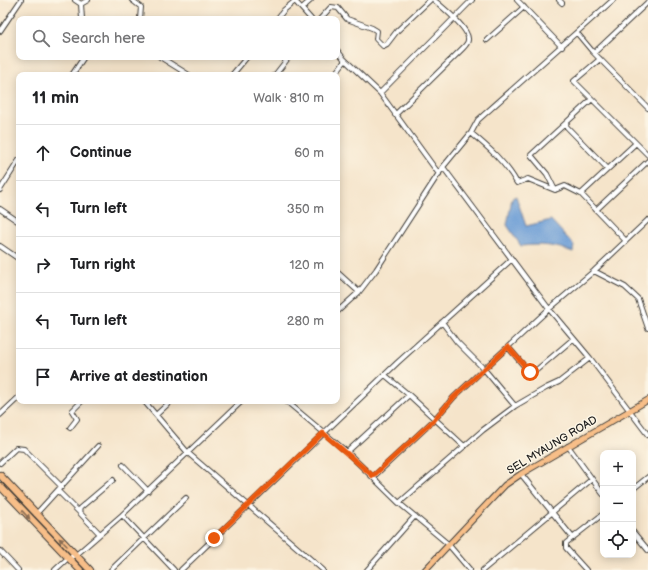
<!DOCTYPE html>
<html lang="en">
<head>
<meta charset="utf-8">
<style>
  body { margin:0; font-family:"Balsamiq Sans",sans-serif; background:#f2f2f2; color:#202124 }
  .controls { position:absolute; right:12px; bottom:12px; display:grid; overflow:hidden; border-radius:8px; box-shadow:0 2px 10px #0003 }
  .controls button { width:36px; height:36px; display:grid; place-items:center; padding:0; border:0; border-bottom:1px solid #e0e0e0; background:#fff; color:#202124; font:20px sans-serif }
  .stop { position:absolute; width:12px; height:12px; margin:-9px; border:3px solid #ea580c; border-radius:50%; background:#fff }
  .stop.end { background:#ea580c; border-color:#fff; box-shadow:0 1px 4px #0008 }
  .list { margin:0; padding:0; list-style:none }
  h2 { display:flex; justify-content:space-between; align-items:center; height:52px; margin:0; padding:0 16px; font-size:17px }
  h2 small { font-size:13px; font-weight:400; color:#757577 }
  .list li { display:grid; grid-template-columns:26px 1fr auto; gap:12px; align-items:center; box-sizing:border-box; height:56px; padding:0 16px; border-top:1px solid #e0e0e0 }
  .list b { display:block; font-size:15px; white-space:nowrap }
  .list em { font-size:13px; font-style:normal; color:#757577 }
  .icon { flex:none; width:22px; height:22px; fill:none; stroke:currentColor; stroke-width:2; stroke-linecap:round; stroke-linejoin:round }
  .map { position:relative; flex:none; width:648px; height:570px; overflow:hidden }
  .search { position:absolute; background:#fff; box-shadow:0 2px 10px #0003; left:16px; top:16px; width:324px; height:44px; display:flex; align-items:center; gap:10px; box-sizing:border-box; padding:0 14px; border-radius:8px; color:#757577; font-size:15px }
  .panel { position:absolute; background:#fff; box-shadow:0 2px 10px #0003; left:16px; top:72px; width:324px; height:332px; border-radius:8px }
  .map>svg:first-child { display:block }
  .water { fill:#6c9dd6; stroke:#445c79 }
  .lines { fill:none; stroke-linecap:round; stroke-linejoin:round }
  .minor-casing { stroke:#3d3a36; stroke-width:6 }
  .major-casing { stroke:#3d3a36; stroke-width:7 }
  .highway-casing { stroke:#3d3a36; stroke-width:8 }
  .minor { stroke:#fff; stroke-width:4 }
  .major { stroke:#f7be88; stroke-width:5 }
  .highway { stroke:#f7be88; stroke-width:6 }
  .oneway { fill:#8a6d52 }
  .route { stroke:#ea580c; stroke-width:5 }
  .labels { text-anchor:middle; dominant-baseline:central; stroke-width:3; stroke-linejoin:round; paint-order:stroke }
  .street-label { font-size:11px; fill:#1c1c1c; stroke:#fcf5e5 }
</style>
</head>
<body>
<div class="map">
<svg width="648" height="570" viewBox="0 0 648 570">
  <rect width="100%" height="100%" fill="#fcf5e5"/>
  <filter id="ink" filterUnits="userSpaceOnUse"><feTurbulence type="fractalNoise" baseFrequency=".025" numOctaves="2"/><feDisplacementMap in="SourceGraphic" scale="8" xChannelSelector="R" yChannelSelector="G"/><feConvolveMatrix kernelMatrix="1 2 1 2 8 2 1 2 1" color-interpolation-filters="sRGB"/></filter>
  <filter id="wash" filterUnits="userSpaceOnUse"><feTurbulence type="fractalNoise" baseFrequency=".012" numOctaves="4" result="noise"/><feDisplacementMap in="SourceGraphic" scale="16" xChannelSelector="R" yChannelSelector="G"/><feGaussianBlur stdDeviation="0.9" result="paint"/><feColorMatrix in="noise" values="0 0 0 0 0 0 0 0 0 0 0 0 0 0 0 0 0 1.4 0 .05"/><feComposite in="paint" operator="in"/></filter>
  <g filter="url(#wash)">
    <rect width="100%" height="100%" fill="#f5e4ca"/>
    <path class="water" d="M516,196L526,226L551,220L574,245L573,252C554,245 541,244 521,246L507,225L512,198Z"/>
  </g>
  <g filter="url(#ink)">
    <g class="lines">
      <defs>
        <path id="minor" d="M75,0L81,4
          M132,0L141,7L140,19
          M294,0L311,19
          M517,0L562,47
          M559,0L562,3
          M302,8L311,0
          M82,19L81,4L88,0
          M277,19L284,10L295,1
          M320,19L331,7L338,8L347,19L372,28L377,31L376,39L383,46L387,44L397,31L430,0
          M0,31L21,0
          M577,33L592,51L648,108
          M487,40L524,7
          M337,50L344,59L380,93L439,174
          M594,53L648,2
          M160,57L189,75
          M600,59L574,81L648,155
          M72,75L84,57
          M232,75L247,57
          M275,75L289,57
          M334,75L344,62V59
          M380,93L472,0
          M592,99L531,155L547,174L555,190L565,186L581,194L626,241
          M395,115L463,48C465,46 468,43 468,40C470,29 442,7 434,0
          M565,125L608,169
          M471,133C488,147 506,163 517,183L528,179L555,190
          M443,167L549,309L590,358L648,435
          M0,190L19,160
          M581,194L636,143
          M0,209L19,222
          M596,210L648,161
          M0,246L19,259
          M594,271L625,287L638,299L648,328
          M337,272L359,292
          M337,312L359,292L376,270L443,167L471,133L478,120L613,0
          M442,322L457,342L484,369L515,406
          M508,347L530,373H533L573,339
          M385,375L409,395L464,446
          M144,401L188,453L323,570
          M286,401L347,452L399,503L448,544L470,570
          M0,415L19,397
          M156,415L171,401
          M70,428L77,419L72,411L82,401
          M568,446L603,494
          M347,452L409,395
          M0,463L16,448L24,449L62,487
          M123,465L148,491
          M521,474L573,538
          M373,477L434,420L454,397L484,369L549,309L594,271L648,220
          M633,489L648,477
          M58,491L79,512
          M399,503L483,430L515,406L546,388L559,382L590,358
          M36,514L98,446
          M122,515L174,570
          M633,532L648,550
          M100,534L79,512L80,508L113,480
          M0,551L18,570
          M55,570L68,558L76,555L122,515L242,401
          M111,570L186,498
          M181,570L397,363L512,259
          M367,570L415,516
          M483,570L592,479
          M586,570L566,548V543L603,514"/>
        <path id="major" d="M425,570L505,485L521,474L648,400"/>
        <path id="highway" d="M0,475L90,570
          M0,486L80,570"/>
      </defs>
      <use href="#minor" class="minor-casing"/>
      <use href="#major" class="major-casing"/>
      <use href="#highway" class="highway-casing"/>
      <use href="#minor" class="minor"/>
      <use href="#major" class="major"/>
      <use href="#highway" class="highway"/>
    </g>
    <defs><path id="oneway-solid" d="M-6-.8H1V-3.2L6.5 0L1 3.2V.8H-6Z"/></defs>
    <g class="oneway">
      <use href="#oneway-solid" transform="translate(26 515) rotate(47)"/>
      <use href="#oneway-solid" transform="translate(63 542) rotate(-135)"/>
    </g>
  </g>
  <g class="lines" filter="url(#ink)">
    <path class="route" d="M214,538L323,433L373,476L434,420L454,397L508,347L530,372"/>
  </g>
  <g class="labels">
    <g class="street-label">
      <text transform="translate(552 445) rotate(-31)">SEL MYAUNG ROAD</text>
    </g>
  </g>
</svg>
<div class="controls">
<button>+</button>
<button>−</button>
<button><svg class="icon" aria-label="locate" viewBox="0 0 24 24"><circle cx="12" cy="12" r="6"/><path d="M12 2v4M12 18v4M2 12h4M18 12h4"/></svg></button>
</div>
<div class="stop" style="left:530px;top:372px"></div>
<div class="stop end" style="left:214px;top:538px"></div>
<div class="search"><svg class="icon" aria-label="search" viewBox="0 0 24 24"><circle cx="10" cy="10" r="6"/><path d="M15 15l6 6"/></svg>Search here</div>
<section class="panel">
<h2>11 min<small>Walk · 810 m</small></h2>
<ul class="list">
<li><svg class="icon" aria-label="ahead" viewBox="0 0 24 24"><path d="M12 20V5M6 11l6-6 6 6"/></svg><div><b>Continue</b></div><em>60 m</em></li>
<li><svg class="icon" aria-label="left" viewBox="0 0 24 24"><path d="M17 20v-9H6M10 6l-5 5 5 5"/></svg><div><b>Turn left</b></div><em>350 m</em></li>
<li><svg class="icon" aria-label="right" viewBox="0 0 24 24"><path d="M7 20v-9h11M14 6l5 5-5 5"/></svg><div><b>Turn right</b></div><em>120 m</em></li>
<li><svg class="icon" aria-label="left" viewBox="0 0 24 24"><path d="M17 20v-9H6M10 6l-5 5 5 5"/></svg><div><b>Turn left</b></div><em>280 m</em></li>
<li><svg class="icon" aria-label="arrive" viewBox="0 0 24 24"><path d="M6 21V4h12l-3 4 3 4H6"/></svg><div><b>Arrive at destination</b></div></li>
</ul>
</section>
</div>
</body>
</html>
